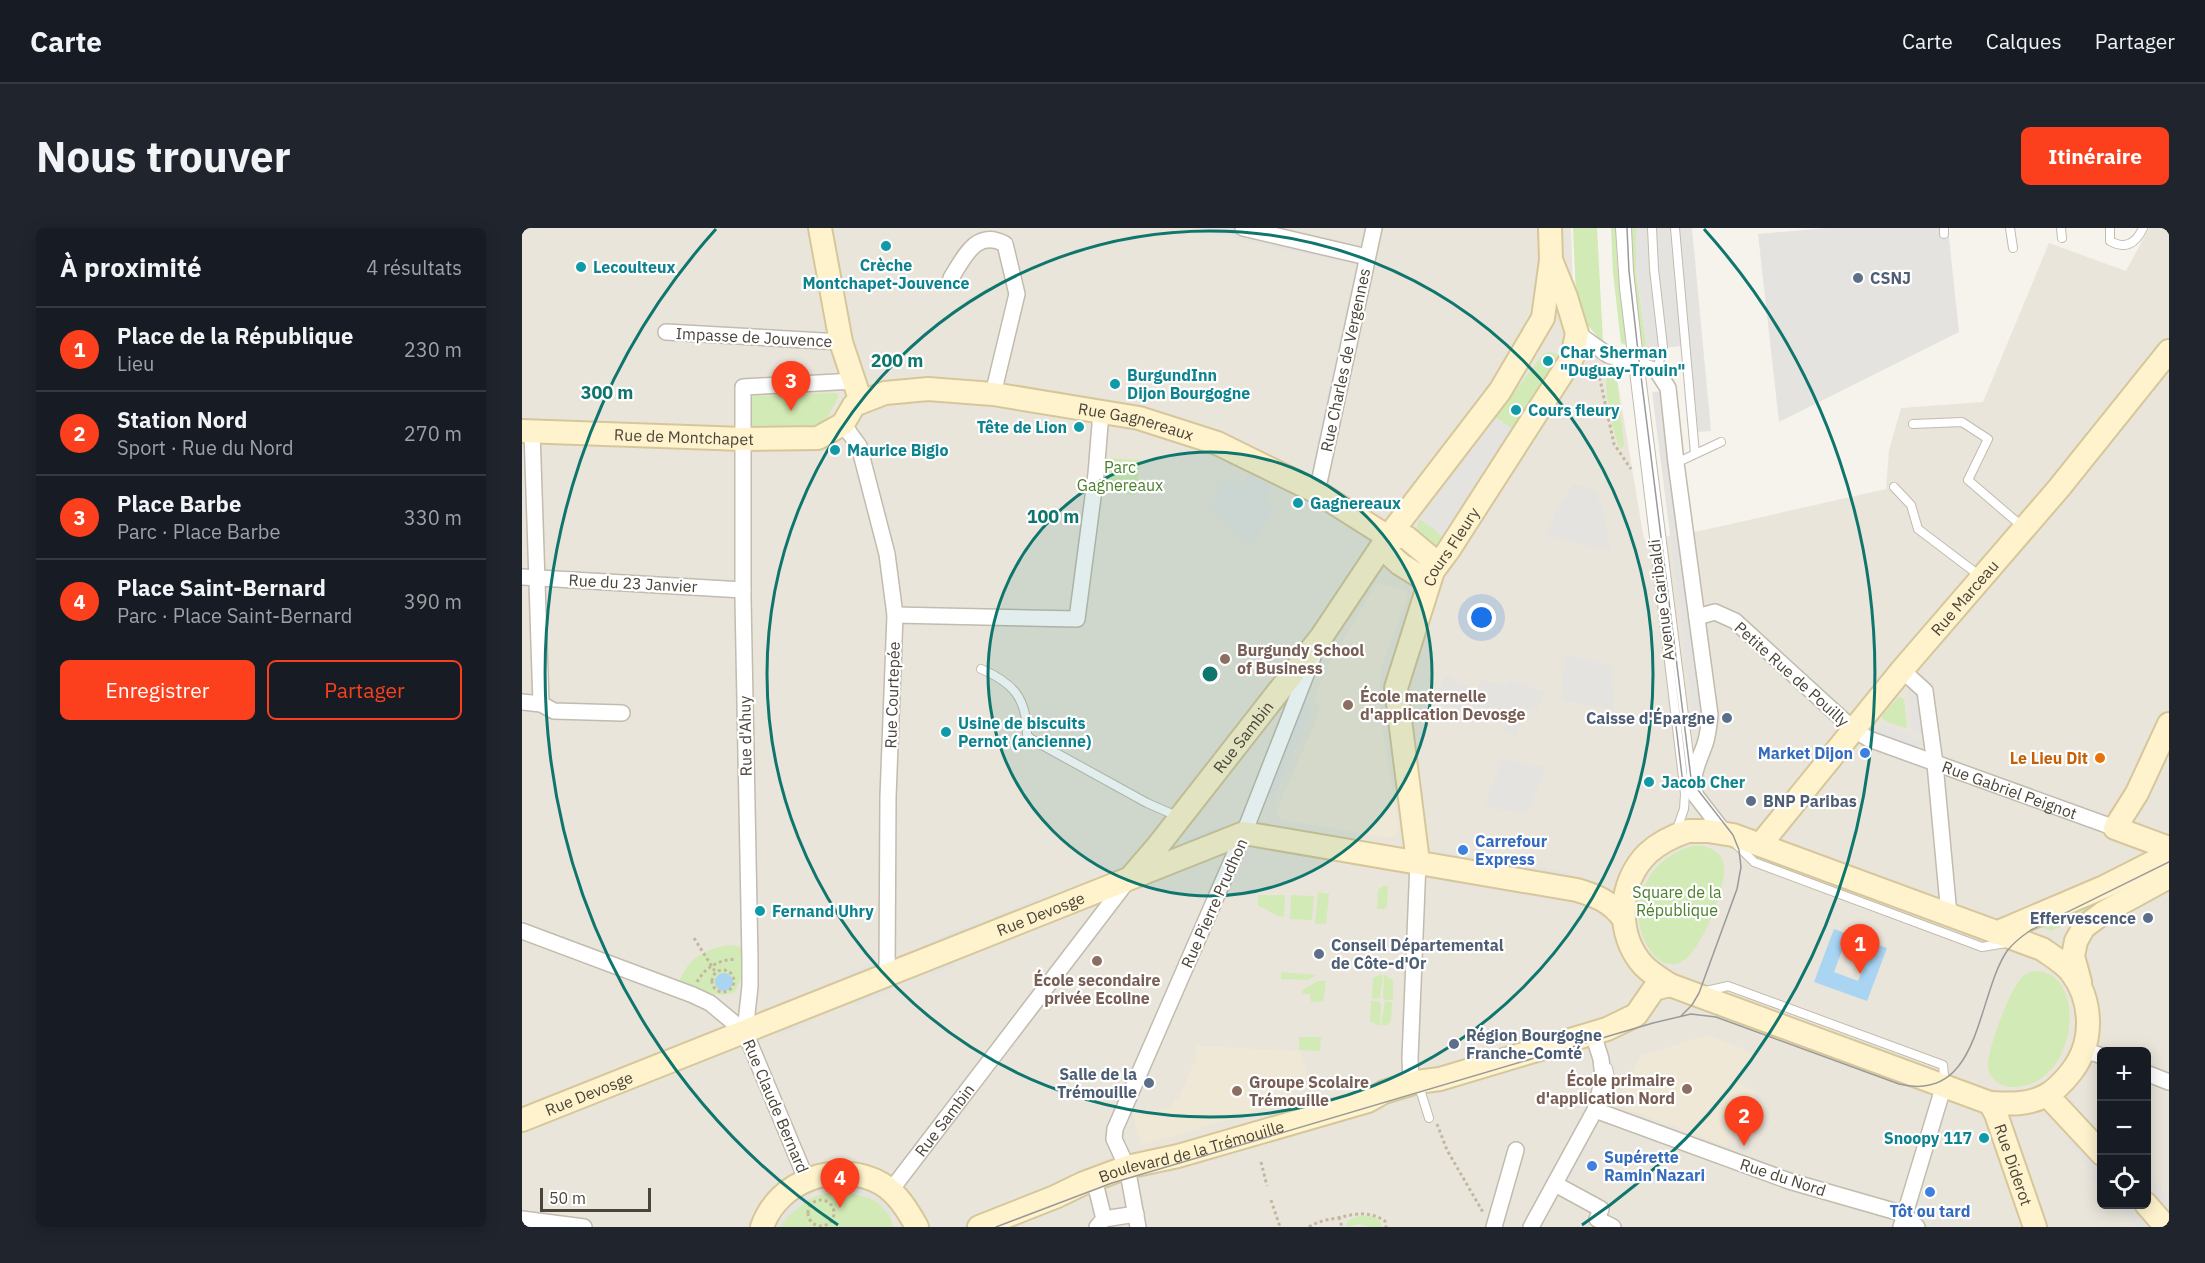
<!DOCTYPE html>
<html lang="fr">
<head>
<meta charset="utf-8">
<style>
  body { margin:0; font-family:"IBM Plex Sans",sans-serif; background:#20242c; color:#f1f3f6 }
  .controls { position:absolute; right:18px; bottom:18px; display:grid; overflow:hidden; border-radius:9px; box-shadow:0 3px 15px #0003 }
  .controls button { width:54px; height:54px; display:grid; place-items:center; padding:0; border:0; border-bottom:2px solid #363941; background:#171b24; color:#f1f3f6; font:30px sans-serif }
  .scale { position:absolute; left:18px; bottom:15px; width:111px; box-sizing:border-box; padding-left:6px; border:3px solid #4b4439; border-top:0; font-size:16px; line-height:21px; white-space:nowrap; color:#4b4439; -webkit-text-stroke:4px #fff; paint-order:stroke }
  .you { position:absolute; left:960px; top:390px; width:21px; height:21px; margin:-15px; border:4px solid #fff; border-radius:50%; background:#1a73e8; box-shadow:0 0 0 9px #1a73e833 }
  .badge { display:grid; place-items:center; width:39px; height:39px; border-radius:50%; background:#fc3f1d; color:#fff; font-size:20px; font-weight:700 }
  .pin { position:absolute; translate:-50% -50px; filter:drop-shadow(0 2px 3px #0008) }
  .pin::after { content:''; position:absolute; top:32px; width:21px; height:18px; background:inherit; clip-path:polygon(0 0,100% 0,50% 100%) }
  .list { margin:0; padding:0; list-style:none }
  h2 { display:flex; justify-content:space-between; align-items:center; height:78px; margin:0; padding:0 24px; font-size:26px }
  h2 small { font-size:20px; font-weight:400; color:#9ea1a6 }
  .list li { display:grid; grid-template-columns:39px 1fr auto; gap:18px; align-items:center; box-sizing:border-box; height:84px; padding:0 24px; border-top:2px solid #363941 }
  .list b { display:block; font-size:22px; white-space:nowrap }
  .list p { margin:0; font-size:20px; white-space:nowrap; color:#9ea1a6 }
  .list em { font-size:20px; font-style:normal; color:#9ea1a6 }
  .actions { display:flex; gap:12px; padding:18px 24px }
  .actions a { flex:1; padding:14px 0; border:2px solid #fc3f1d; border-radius:9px; text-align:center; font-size:21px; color:#fc3f1d }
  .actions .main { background:#fc3f1d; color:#fff }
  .icon { flex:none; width:33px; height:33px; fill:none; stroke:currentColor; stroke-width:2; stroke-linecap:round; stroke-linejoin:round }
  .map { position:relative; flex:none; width:1647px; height:999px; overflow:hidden; border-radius:9px }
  header { display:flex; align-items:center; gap:36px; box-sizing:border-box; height:84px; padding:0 30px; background:#171b24; border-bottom:2px solid #363941 }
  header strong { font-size:28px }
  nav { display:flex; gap:33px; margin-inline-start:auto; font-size:21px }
  .intro { display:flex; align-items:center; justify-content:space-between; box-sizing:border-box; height:144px; padding:0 36px }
  h1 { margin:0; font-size:42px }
  .button { padding:15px 27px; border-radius:9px; background:#fc3f1d; color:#fff; font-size:21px; font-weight:700 }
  main { display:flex; gap:36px; padding:0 36px }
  aside { flex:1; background:#171b24; border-radius:9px; box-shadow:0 3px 15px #0003 }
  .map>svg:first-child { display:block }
  .residential { fill:#eae5da; fill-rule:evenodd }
  .education { fill:#efe8d6 }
  .green { fill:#d2eab5 }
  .parking { fill:#e5e3e0 }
  .water { fill:#a9d4f2; fill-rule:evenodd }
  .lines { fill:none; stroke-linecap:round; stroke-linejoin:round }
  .lane-casing { stroke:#c2bbae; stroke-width:10 }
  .street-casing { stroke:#c2bbae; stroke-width:18 }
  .secondary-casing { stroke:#d6c79b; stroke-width:26 }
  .path { stroke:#c4b79f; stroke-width:3; stroke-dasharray:3 3; stroke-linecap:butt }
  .lane { stroke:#fff; stroke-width:8 }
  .street { stroke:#fff; stroke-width:15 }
  .secondary { stroke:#fff3cd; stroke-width:22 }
  .tram { stroke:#9a9a9a; stroke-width:1.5 }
  .ring { fill:none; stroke:#0f766e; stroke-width:3 }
  .culture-dot { fill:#0f9aa8; stroke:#fff; stroke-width:2 }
  .service-dot { fill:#5c6f8a; stroke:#fff; stroke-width:2 }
  .education-dot { fill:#8d6e63; stroke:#fff; stroke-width:2 }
  .shop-dot { fill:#3f7fe0; stroke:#fff; stroke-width:2 }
  .food-dot { fill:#e8710a; stroke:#fff; stroke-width:2 }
  .labels { text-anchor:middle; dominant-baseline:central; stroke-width:4.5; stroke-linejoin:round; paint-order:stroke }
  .culture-label { font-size:16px; font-weight:bold; fill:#0d838f; stroke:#fff; text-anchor:start }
  .service-label { font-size:16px; font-weight:bold; fill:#4e5e75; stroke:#fff; text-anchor:start }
  .street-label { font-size:16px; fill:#4b4439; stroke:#fff }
  .park-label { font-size:16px; fill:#4a7f2a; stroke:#fff }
  .education-label { font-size:16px; font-weight:bold; fill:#785e54; stroke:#fff; text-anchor:start }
  .shop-label { font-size:16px; font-weight:bold; fill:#366cbe; stroke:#fff; text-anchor:start }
  .food-label { font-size:16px; font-weight:bold; fill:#c56008; stroke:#fff; text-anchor:end }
  .centre { fill:#0f766e; stroke:#fff; stroke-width:3 }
  .ring-label { font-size:18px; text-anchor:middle; font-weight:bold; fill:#0f766e; stroke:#fff; stroke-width:4.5; stroke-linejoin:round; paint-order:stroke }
</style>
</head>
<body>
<header>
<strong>Carte</strong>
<nav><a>Carte</a><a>Calques</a><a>Partager</a></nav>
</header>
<div class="intro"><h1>Nous trouver</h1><a class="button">Itinéraire</a></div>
<main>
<aside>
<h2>À proximité<small>4 résultats</small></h2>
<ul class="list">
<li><span class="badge">1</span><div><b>Place de la République</b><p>Lieu</p></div><em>230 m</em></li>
<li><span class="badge">2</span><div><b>Station Nord</b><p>Sport · Rue du Nord</p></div><em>270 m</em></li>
<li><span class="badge">3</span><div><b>Place Barbe</b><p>Parc · Place Barbe</p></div><em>330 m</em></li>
<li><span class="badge">4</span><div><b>Place Saint-Bernard</b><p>Parc · Place Saint-Bernard</p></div><em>390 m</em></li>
</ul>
<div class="actions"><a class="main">Enregistrer</a><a>Partager</a></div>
</aside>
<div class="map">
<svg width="1647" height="999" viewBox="0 0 1647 999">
  <rect width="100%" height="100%" fill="#f6f3ec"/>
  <path class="residential" d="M0,0H1049L1051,65L1056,88L1096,156L1122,312L1182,302L1364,261L1367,222L1379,180L1461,174L1527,15L1604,43L1627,0H1647V999H0ZM1580,824H1624V976H1580Z"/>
  <path class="education" d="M858,355L884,362L886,368L860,437L856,471L877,602L869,610L759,592L754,584L798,483L793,471L798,456L812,427L853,358Z
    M1186,807L1238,828L1218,841L1221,843L1216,855L1234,864L1204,918L1093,876L1119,828Z
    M675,818L778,823L786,851L769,856L773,872L620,917L611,887L614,880L627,885L649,879L653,870L656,871L674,831Z"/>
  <path class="green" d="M1051,0H1075L1081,113H1079L1059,89L1054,68Z
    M1089,0H1094L1095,32L1104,117L1099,115L1091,45Z
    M1109,0H1114V42L1125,122L1121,123L1110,41Z
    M1027,124L1035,126L1038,132L924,313L912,318L902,313L894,302L897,291L1021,126Z
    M1086,142L1092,144L1095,152L1102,217L1099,221C1091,210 1080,153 1086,142Z
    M313,165L316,166V170L302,196L298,200H229V168Z
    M584,230L619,232L613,267L579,262Z
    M1377,469L1382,471L1385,498L1383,500L1363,493L1360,490L1361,486Z
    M1171,618C1184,616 1201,623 1202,638C1204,660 1177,733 1154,736C1144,737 1136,733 1130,725C1100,684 1123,630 1171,618Z
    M1627,640L1583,677L1529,703L1510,695Z
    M861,658H866L865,679L862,681H855L856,662Z
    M796,664L807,666L804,696H793Z
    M736,667H763L762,689C752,688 746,681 736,678Z
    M769,667L792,668L790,692L768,691Z
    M208,717L220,719L219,751L213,764C194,772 175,760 157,754C166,730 184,720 208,717Z
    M1512,743C1567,741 1557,859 1491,859C1479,859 1467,852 1466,838C1465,822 1488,761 1500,749C1503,746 1507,745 1512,743Z
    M760,744L794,747L786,752L759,751Z
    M857,747H861L858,769L856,771L850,770L851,750Z
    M862,747L871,752V772H863L861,769Z
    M796,753H804L801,774H789L788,766H781L780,762Z
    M849,773H856L859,776L858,798L848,793Z
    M863,773L870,774L869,793L865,797H859Z
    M777,809H799L798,823L777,822Z
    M314,964C338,965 367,971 371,999H257C274,978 288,966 314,964Z
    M837,988H850L859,994L860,999H847L838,996L824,999L823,997L827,992Z"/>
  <path class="parking" d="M683,0H756L813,12L812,21L822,24L818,34L682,3Z
    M1114,0H1170L1189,203L1176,204L1168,117L1125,122L1114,41Z
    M1306,0H1426L1437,104L1257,194L1236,6Z
    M831,52L840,53L803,228L792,226Z
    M1143,163L1185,486L1171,488L1130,164Z
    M974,189L997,205L924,313L912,301L897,291Z
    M728,247L750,258L743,273L752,278L745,293L728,316L687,280L697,265L694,262L704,250L717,259Z
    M1051,256L1068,261L1079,268L1075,271L1080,279L1089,323L1024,307L1036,279Z
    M1042,425L1090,438L1092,481L1040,473Z
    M926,448L955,463L960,451L984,458L987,451L1023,464L1015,484L1005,481L994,508L982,504L985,493L941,479L938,490L926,486L928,479L917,476L918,460L922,449Z
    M780,458L789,484L750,573L739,564Z
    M1388,461L1398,467L1402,507L1390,503L1386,464Z
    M1362,497L1398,511L1401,516L1389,521L1349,504Z
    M980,530L1024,540L1006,585L962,579Z
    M701,596L704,603L662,619L660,613Z
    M918,623L974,632L973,635L917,626Z
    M1003,637L1047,644L1046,648L1002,640Z
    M923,652L1037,670V673L923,654Z
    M516,670L522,685L478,702L472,688Z
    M564,692L579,704L395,943L389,936L392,921Z
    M458,693L464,708L427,723L433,738L410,747L404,732L415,727L409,713Z
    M353,734L359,749L364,748L370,763L334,778L322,747Z
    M290,791L291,794L257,807L256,804Z
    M1548,911L1579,945V960L1569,949L1573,945L1545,914Z
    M1061,914L1066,916L1045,957L1040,954Z
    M1624,946L1647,970V986L1625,962Z
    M311,955H323L360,965L377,985L369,989L356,974L338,966L310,964Z
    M287,960L290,969L267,987L257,999H248L254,987Z
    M1594,977H1609L1630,999H1615Z"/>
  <path class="water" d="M1312,701L1365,720L1345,773L1292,754ZM1321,720L1345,729L1336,753L1312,744Z
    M193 754a9 9 0 1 1 18 0a9 9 0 1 1-18 0Z"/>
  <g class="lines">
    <defs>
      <path id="lane" d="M1098,0L1102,60L1163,566L1162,581L1155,601
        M1105,0L1107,43L1117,132L1169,543
        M1130,0L1132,41L1141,119L1135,143
        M1153,0L1173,226
        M1422,0V6
        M1488,0L1491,20
        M1539,0L1540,10
        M1588,0V13C1604,22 1614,15 1621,0
        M1391,196L1440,194L1466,211L1446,252L1502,300
        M1154,235L1199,214
        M1372,259L1389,277L1396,301L1458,348
        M459,441C492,455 505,471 505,507L509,511L625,575L657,589
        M1213,615L1232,634L1460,719L1484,715
        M1184,763L1206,758L1421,837L1423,855
        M896,855L907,890
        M1078,876C1087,864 1090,855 1086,840"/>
      <g id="street">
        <path d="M721,0L845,29"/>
        <path d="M429,50C442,30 454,0 483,16L495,66L471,166"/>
        <path d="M144,104L319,114"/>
        <path d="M1055,105L1086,127L1135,143L1146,160L1154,235L1188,487C1187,497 1186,507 1183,516C1177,533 1167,550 1174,568L1202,604"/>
        <path d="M321,196L337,218L365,326L373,387L366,569L365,747"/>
        <path d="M10,203L19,476"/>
        <path d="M795,264L852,0"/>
        <path d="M0,349L221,362"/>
        <path d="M373,387L555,391L574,246L579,184"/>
        <path id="s1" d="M1175,389L1193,384L1213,393L1331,501L1347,511L1593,600"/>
        <path d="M1380,442L1403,463L1413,536L1427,687"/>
        <path d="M0,474L19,476L32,483L100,485"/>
        <path d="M0,703L171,767L188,775L223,804L285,953"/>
        <path d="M223,804L228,758V732L221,371V159L333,153"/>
        <path d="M1562,822L1580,828"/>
        <path d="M1624,845L1647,854"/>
        <path d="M889,856L888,830L896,634"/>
        <path d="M1073,882L1267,953L1382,986L1395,999"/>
        <path d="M572,951L582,991"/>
        <path d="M1033,956L1079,981L1075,991L1091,999"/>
        <path id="s2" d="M369,962L607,651"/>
        <path d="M0,991L62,999"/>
        <path d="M575,999L582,991L614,986"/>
        <path d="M616,999L605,939L592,911L593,901L722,605L791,429"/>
        <path d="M972,999L994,922"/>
        <path d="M1009,999L1073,882L1081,850L1079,831L1073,812L1062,808"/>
        <path d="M1379,999L1422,857"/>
      </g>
      <g id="secondary">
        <path d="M298,0L319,114L339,174"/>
        <path id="s3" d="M0,203L221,211L296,210L321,196L332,177L363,165L406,161L471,166L617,190L695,215L795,264L866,309H884L909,330L911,343"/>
        <path d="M866,309L867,326L878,336L899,349L911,343"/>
        <path d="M1647,496L1615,565L1593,600L1647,620"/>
        <path d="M1166,603H1186L1211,607L1520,721C1530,728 1541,734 1549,744C1571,773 1572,814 1550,843C1543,852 1533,863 1523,868C1505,877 1488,876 1468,875L1148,757C1139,751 1130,746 1122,738C1093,707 1096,654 1126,625C1138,614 1151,608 1166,603Z"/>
        <path id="s4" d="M1238,617L1380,442L1537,260L1647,123"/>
        <path id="s5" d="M896,634L874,460L911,343L926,323L1050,130L1055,105L1044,69L1029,32"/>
        <path id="s6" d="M610,648L635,619L800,408L866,309L978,163L1021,90L1029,32L1028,0"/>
        <path d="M1474,705L1582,659L1647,626"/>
        <path d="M1558,754L1551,728L1554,713L1562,699L1581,685L1647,649"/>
        <path d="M1525,867L1580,926"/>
        <path id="s7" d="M1468,875L1474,886L1513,999"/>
        <path id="s8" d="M0,892L722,605L1055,662C1075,668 1089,674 1101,690"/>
        <path d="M1624,976L1644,999"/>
        <path d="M240,999C256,952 316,931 360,956C376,966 386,983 395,999"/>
        <path id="s9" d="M457,999L533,969L562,955L605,939L656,928L846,873L862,864L895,854L918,851L1085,801L1114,787L1132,761L1148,757"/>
      </g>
    </defs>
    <use href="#lane" class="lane-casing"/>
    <use href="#street" class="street-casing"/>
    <use href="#secondary" class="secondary-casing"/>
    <path class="path" d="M1075,138L1092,216L1109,241
      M172,710L194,745
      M190 753a11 11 0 1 1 22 0a11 11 0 1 1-22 0Z
      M175,754C184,738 197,732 214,731
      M915,896L925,922L962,986
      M739,934L745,958
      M749,972L758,999
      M286 985a13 13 0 1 1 26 0a13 13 0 1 1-26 0Z
      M817,989L820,999
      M787,999C796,993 804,992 815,990C833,986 846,982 863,993L864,999"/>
    <use href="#lane" class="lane"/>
    <use href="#street" class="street"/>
    <use href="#secondary" class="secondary"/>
    <path class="tram" d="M1105,0L1107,43L1117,132L1169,550L1176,562L1211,607L1217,622L1219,639L1215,661L1177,765L1170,777L1159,788
      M1154,498L1160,548L1164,557
      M474,999L590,955L1131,795L1169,786L1194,789L1377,856C1459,876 1454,769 1485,723C1492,714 1500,708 1509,702L1647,634"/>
  </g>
  <circle cx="688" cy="446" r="222" fill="#0f766e" fill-opacity=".12"/>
  <g class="ring">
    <circle cx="688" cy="446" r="222"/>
    <circle cx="688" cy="446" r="443"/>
    <path d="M316 997A665 665 0 0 1 194 1M1182 1A665 665 0 0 1 1060 997"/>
  </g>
  <g class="culture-dot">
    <circle cx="364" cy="18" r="6"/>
    <circle cx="59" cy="39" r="6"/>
    <circle cx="1026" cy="133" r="6"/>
    <circle cx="593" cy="156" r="6"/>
    <circle cx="994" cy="182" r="6"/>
    <circle cx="557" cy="199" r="6"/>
    <circle cx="313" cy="222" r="6"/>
    <circle cx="776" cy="275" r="6"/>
    <circle cx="424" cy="504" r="6"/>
    <circle cx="1127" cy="554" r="6"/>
    <circle cx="238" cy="683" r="6"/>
    <circle cx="1462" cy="910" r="6"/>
  </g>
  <g class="service-dot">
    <circle cx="1336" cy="50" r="6"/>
    <circle cx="1205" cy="490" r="6"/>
    <circle cx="1229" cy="573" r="6"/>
    <circle cx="1626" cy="690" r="6"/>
    <circle cx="797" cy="726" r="6"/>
    <circle cx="932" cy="816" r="6"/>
    <circle cx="627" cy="855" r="6"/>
  </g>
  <g class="education-dot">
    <circle cx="703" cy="431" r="6"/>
    <circle cx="826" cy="477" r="6"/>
    <circle cx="575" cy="733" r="6"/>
    <circle cx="1165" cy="861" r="6"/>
    <circle cx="715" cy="863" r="6"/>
  </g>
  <g class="shop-dot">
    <circle cx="1343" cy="525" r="6"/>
    <circle cx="941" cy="622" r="6"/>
    <circle cx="1070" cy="938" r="6"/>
    <circle cx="1408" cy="964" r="6"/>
  </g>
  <circle class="food-dot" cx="1578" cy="530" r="6"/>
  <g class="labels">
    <g class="culture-label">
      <text x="364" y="37" text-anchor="middle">Crèche<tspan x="364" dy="18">Montchapet-Jouvence</tspan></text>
      <text x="71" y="39">Lecoulteux</text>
      <text x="1038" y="124">Char Sherman<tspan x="1038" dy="18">"Duguay-Trouin"</tspan></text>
      <text x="605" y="147">BurgundInn<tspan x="605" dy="18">Dijon Bourgogne</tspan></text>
      <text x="1006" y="182">Cours fleury</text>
      <text x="545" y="199" text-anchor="end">Tête de Lion</text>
      <text x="325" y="222">Maurice Bigio</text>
      <text x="788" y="275">Gagnereaux</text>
      <text x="436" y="495">Usine de biscuits<tspan x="436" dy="18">Pernot (ancienne)</tspan></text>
      <text x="1139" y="554">Jacob Cher</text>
      <text x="250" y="683">Fernand Uhry</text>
      <text x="1450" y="910" text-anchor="end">Snoopy 117</text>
    </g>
    <g class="service-label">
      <text x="1348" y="50">CSNJ</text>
      <text x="1193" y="490" text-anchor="end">Caisse d'Épargne</text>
      <text x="1241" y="573">BNP Paribas</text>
      <text x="1614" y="690" text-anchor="end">Effervescence</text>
      <text x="809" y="717">Conseil Départemental<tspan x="809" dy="18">de Côte-d'Or</tspan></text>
      <text x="944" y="807">Région Bourgogne<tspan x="944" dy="18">Franche-Comté</tspan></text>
      <text x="615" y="846" text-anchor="end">Salle de la<tspan x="615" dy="18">Trémouille</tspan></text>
    </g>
    <g class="street-label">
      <text transform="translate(232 109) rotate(3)">Impasse de Jouvence</text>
      <text transform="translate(823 132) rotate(-78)">Rue Charles de Vergennes</text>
      <text stroke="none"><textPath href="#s3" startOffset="634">Rue Gagnereaux</textPath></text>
      <text stroke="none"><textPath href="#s3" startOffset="162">Rue de Montchapet</textPath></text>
      <text stroke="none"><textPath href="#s5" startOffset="328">Cours Fleury</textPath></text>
      <text transform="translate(111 355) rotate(3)">Rue du 23 Janvier</text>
      <text stroke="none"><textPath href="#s4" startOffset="321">Rue Marceau</textPath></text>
      <text transform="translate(1139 372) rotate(-97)">Avenue Garibaldi</text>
      <text transform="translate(1270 446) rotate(42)">Petite Rue de Pouilly</text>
      <text transform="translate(370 467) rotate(-88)">Rue Courtepée</text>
      <text transform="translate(223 508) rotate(-91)">Rue d'Ahuy</text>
      <text stroke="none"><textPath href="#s6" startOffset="178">Rue Sambin</textPath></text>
      <text stroke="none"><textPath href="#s1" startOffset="369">Rue Gabriel Peignot</textPath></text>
      <text transform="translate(692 675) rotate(-66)">Rue Pierre Prudhon</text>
      <text stroke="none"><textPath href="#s8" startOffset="558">Rue Devosge</textPath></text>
      <text stroke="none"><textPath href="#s8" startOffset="72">Rue Devosge</textPath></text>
      <text transform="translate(254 878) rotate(67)">Rue Claude Bernard</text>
      <text stroke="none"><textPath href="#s2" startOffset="88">Rue Sambin</textPath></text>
      <text stroke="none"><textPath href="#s9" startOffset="226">Boulevard de la Trémouille</textPath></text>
      <text stroke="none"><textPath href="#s7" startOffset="66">Rue Diderot</textPath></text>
      <text transform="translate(1261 949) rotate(18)">Rue du Nord</text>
    </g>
    <g class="park-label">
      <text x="598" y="239">Parc<tspan x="598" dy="18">Gagnereaux</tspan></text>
      <text x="1155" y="664">Square de la<tspan x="1155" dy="18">République</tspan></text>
    </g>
    <g class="education-label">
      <text x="715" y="422">Burgundy School<tspan x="715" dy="18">of Business</tspan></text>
      <text x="838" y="468">École maternelle<tspan x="838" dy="18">d'application Devosge</tspan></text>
      <text x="575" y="752" text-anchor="middle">École secondaire<tspan x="575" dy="18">privée Ecoline</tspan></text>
      <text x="1153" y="852" text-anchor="end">École primaire<tspan x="1153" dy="18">d'application Nord</tspan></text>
      <text x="727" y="854">Groupe Scolaire<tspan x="727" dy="18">Trémouille</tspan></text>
    </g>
    <g class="shop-label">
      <text x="1331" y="525" text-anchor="end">Market Dijon</text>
      <text x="953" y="613">Carrefour<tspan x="953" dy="18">Express</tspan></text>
      <text x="1082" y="929">Supérette<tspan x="1082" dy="18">Ramin Nazari</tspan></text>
      <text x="1408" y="983" text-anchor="middle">Tôt ou tard</text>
    </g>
    <g class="food-label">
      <text x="1566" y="530">Le Lieu Dit</text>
    </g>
  </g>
  <circle cx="688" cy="446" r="9" class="centre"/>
  <g class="ring-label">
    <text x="375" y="139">200 m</text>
    <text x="85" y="171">300 m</text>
    <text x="531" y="295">100 m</text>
  </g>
</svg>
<div class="controls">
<button>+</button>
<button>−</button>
<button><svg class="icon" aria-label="locate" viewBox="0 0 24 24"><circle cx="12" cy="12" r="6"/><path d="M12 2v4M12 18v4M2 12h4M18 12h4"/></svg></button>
</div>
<div class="scale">50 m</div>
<div class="you"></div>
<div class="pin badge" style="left:1338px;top:746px">1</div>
<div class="pin badge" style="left:1222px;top:918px">2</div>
<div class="pin badge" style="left:269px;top:183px">3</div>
<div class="pin badge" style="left:318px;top:980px">4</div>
</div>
</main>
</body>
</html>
